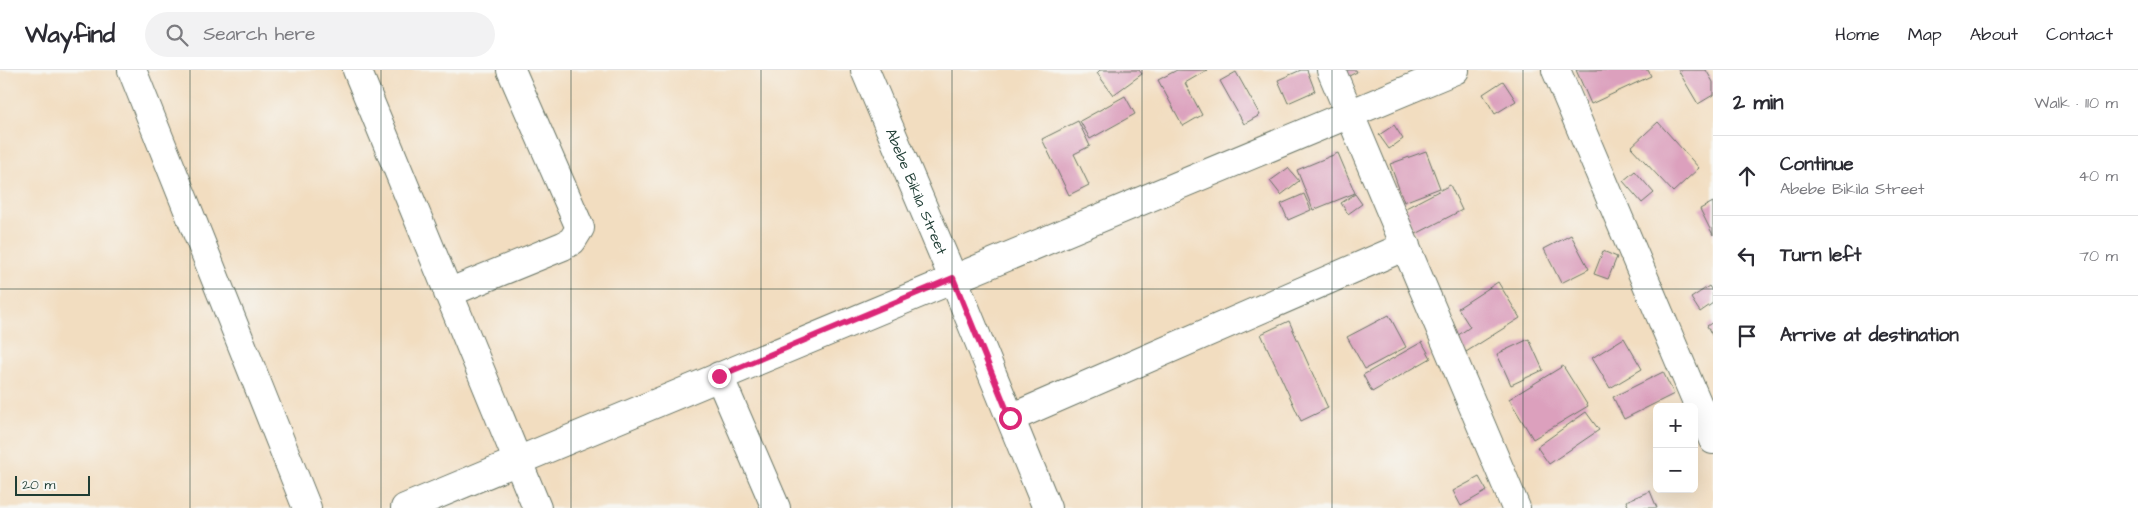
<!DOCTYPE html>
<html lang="en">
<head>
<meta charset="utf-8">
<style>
  body { margin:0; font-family:"Architects Daughter",sans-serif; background:#f2f2f3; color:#2b2b33 }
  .controls { position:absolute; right:15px; bottom:15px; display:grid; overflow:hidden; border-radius:8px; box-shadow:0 5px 20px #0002 }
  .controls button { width:45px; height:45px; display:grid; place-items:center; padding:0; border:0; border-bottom:1px solid #e1e1e2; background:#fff; color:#2b2b33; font:25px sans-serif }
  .scale { position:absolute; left:15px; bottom:12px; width:75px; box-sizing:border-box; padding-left:5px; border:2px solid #1f3d34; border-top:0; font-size:14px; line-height:18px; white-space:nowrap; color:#1f3d34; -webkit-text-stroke:4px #f6f6f2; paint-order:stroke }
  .stop { position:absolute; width:15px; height:15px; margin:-11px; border:4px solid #db2777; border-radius:50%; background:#fff }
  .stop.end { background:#db2777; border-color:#fff; box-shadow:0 1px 5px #0008 }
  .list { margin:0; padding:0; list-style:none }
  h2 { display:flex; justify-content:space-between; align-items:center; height:65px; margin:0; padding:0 20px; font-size:21px }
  h2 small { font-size:16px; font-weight:400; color:#7c7c81 }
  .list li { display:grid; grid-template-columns:32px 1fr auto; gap:15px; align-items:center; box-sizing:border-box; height:80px; padding:0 20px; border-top:1px solid #e1e1e2 }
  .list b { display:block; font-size:19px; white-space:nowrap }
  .list p { margin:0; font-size:16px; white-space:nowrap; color:#7c7c81 }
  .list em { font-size:16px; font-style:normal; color:#7c7c81 }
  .icon { flex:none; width:28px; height:28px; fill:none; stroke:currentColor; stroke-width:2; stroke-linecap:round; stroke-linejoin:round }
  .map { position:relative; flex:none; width:1713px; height:438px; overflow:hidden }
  header { display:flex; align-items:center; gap:30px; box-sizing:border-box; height:70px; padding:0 25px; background:#fff; border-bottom:1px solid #e1e1e2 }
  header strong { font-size:24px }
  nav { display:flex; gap:28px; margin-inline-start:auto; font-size:18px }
  .search { width:350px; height:45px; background:#f2f2f3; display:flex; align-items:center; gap:12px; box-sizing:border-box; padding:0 18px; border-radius:28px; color:#7c7c81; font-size:19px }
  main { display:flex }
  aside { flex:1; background:#fff }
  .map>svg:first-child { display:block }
  .building { fill:#dca0bd }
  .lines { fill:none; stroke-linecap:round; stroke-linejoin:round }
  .minor-casing { stroke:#697565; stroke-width:30 }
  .major-casing { stroke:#697565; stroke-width:30 }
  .minor { stroke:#fff; stroke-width:28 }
  .major { stroke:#fff; stroke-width:28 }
  .route { stroke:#db2777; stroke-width:6 }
  .grid { fill:none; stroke:#1f3d34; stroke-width:1; stroke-opacity:0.55 }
  .labels { text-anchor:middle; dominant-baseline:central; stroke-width:4; stroke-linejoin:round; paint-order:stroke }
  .street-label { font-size:15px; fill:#1f3d34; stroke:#f6f6f2 }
</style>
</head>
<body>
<header>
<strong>Wayfind</strong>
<div class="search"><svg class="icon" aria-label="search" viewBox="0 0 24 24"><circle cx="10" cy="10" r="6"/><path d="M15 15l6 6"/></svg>Search here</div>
<nav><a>Home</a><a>Map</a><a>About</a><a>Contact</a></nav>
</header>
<main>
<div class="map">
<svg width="1713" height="438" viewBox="0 0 1713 438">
  <rect width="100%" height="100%" fill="#f6f6f2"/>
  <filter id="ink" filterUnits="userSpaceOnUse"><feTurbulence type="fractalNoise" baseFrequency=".02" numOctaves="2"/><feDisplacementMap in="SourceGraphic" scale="10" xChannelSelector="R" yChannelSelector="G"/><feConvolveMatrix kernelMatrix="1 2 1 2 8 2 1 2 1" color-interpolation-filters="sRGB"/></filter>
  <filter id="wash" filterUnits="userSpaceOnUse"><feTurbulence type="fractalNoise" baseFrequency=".0096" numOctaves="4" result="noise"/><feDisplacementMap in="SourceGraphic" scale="20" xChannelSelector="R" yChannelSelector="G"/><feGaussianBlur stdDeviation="1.12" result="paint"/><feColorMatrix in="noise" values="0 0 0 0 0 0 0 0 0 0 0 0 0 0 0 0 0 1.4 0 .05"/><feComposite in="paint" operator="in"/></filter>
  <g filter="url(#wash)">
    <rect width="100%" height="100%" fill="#f2ddc0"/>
    <g id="blocks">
      <path class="building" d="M1100,0H1139L1142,4L1113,25L1097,3Z
        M1177,0H1207L1185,13L1202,45L1183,56L1158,10Z
        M1301,0H1307L1315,21L1288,33L1278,10Z
        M1332,0H1356L1357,2L1337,12Z
        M1576,0H1648L1651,6L1591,34Z
        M1678,0H1706L1713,12V25L1698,34Z
        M1236,2L1260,45L1244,54L1220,11Z
        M1503,11L1516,31L1495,44L1483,24Z
        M1125,26L1135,44L1090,69L1080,51Z
        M1078,51L1090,76L1074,84L1089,115L1069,125L1042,69Z
        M1658,52L1699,98L1673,122L1631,77Z
        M1394,55L1403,69L1389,79L1379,65Z
        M1426,81L1440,118L1404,132L1390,94Z
        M1338,83L1355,123L1313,140L1297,100Z
        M1288,98L1299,111L1281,125L1270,111Z
        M1635,101L1654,123L1642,133L1623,111Z
        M1450,115L1462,140L1416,164L1404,139Z
        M1304,124L1311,140L1288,150L1281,134Z
        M1355,124L1362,134L1348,144L1341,133Z
        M1713,132V165L1700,139Z
        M1571,165L1589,199L1561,213L1544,179Z
        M1603,181L1617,187L1608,209L1594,204Z
        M1498,212L1520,248L1466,282L1457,266L1470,257L1458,238Z
        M1709,216L1713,222V233L1700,242L1691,228Z
        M1389,245L1406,277L1365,299L1347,267Z
        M1289,251L1328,338L1301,351L1261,264Z
        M1713,252V267L1707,256Z
        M1624,268L1642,299L1610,318L1592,288Z
        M1529,269L1543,300L1511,315L1497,284Z
        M1422,272L1431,288L1372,322L1363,305Z
        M1563,296L1588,336L1533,369L1509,329Z
        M1663,302L1674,324L1624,349L1613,327Z
        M1586,342L1599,360L1549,394L1537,377Z
        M1479,407L1487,421L1461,436L1453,421Z
        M1650,421L1657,438H1629L1626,431Z"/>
    </g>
  </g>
  <g filter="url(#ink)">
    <use href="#blocks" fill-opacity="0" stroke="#697565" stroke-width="1"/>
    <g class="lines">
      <defs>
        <path id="minor" d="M132,0L307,438
          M357,0L537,438
          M1331,0L1516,438
          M1556,0L1713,370
          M448,223L563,176L572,171L580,158L511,0
          M719,306L776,438
          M1011,348L1406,176
          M405,438L1455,0"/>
        <g id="major">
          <path id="s1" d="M865,0L953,208L1047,438"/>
        </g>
      </defs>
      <use href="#minor" class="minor-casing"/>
      <use href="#major" class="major-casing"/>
      <use href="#minor" class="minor"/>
      <use href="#major" class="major"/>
    </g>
  </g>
  <g class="lines" filter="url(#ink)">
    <path class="route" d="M719,306L953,208L1010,348"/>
  </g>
  <path class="grid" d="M190,0V438M381,0V438M571,0V438M761,0V438M952,0V438M1142,0V438M1332,0V438M1523,0V438M0,219H1713"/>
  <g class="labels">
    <g class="street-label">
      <text stroke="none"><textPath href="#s1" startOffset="132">Abebe Bikila Street</textPath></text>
    </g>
  </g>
</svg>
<div class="controls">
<button>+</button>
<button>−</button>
</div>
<div class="scale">20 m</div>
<div class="stop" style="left:1010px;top:348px"></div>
<div class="stop end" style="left:719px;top:306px"></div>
</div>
<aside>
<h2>2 min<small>Walk · 110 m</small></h2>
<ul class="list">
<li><svg class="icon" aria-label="ahead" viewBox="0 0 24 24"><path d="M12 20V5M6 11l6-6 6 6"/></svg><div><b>Continue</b><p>Abebe Bikila Street</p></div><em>40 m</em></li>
<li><svg class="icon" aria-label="left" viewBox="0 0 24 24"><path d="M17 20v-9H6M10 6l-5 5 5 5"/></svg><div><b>Turn left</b></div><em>70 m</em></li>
<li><svg class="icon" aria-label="arrive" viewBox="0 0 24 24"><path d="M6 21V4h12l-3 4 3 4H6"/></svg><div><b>Arrive at destination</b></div></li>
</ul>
</aside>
</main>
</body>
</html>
